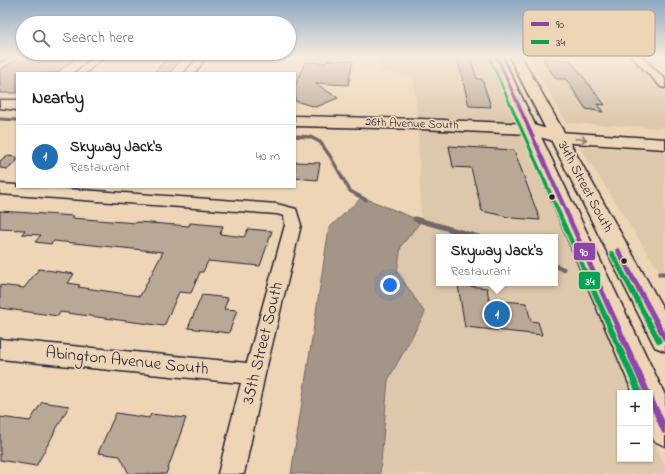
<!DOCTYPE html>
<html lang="en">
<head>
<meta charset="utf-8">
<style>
  body { margin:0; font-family:"Indie Flower",sans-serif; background:#f2f2f2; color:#202124 }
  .controls { position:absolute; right:12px; bottom:12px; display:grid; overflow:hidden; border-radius:0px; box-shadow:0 1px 3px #0004 }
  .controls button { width:36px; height:36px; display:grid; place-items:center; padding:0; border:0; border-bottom:1px solid #e0e0e0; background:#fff; color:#202124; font:20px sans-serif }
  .you { position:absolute; left:390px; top:285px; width:14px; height:14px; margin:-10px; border:3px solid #fff; border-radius:50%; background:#1a73e8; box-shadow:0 0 0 6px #1a73e833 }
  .badge { display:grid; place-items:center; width:26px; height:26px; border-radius:50%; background:#1f6fb2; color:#fff; font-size:13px; font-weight:700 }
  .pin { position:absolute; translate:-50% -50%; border:2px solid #fff; box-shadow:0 1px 4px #0006 }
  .popup { position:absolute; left:436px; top:234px; width:122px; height:52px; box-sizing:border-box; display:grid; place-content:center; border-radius:0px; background:#fff; filter:drop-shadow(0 1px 3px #0005); font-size:13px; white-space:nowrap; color:#757577 }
  .popup b { font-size:15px; color:#202124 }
  .popup::after { content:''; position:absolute; left:50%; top:100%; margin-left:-8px; border:8px solid transparent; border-top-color:#fff }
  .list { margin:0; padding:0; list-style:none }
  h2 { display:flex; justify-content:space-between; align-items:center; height:52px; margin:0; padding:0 16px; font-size:17px }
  h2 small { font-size:13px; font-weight:400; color:#757577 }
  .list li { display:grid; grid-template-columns:26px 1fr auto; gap:12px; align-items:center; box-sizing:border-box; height:64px; padding:0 16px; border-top:1px solid #e0e0e0 }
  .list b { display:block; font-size:15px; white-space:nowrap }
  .list p { margin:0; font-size:13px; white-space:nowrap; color:#757577 }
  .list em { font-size:13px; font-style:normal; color:#757577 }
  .icon { flex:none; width:22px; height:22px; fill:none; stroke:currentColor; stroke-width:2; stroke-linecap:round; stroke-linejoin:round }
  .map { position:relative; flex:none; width:665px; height:474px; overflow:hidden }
  .search { position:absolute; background:#fff; box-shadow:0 1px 3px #0004; left:16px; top:16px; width:280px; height:44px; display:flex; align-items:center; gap:10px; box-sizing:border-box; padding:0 14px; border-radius:22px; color:#757577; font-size:15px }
  .panel { position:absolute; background:#fff; box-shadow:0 1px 3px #0004; left:16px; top:72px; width:280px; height:116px; border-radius:0px }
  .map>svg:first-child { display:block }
  .built { fill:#dec8ac; fill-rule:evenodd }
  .water { fill:#a59589; stroke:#71676a }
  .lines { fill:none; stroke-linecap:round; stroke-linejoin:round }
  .stream-far2 { stroke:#71676a; stroke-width:3 }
  .stream-far1 { stroke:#71676a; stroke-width:3.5 }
  .stream { stroke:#71676a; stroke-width:5 }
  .building { fill:#baa897; stroke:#22223b }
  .street-casing { stroke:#22223b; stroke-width:3 }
  .secondary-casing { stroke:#22223b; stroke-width:3 }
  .highway-casing { stroke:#22223b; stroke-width:3 }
  .street { fill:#edd5b5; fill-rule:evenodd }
  .secondary { fill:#edd5b5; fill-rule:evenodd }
  .highway { fill:#edd5b5; fill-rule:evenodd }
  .bus-1-casing { stroke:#edd5b5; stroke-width:3 }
  .bus-2-casing { stroke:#edd5b5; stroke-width:3 }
  .bus-1 { fill:#8e44ad; fill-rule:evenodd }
  .bus-2 { fill:#00a651; fill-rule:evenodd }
  .oneway { stroke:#887c78 }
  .bus-dot { fill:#22223b; stroke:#edd5b5; stroke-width:1.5 }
  .labels { text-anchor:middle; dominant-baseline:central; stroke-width:3.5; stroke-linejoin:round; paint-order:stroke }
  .far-street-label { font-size:12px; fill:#22223b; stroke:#edd5b5 }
  .street-label { font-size:14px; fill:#22223b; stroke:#edd5b5 }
  .near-street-label { font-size:17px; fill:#22223b; stroke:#edd5b5 }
  .key { fill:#edd5b5; stroke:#b09f90; stroke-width:1 }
  .key-label { font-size:11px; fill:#22223b }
  .line-badge { stroke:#edd5b5; stroke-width:1.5 }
  .badge-label { font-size:11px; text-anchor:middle; font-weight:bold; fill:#fff }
</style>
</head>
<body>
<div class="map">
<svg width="665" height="474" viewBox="0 0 665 474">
  <rect width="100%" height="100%" fill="#edd5b5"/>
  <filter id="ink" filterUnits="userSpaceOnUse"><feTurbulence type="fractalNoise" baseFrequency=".025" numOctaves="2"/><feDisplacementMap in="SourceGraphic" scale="8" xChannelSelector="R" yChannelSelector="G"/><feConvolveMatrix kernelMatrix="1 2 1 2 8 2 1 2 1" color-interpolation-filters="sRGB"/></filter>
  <g filter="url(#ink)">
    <path class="built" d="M380,56H492L522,126L418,120L413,77L380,70Z
      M528,56H575L578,61L583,62L638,65L665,93V128L567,123Z
      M418,127L525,133L635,393H620V459H650V430L665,466V474H380L388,380L425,313L397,272L401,246L421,220ZM439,237H555V283H439Z
      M580,147L665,151V280Z"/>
    <path class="water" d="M362,197L421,221L401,246L397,272L425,313L388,380L380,474H291L329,228Z"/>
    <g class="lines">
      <path class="stream-far2" d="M0,119L17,120"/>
      <path class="stream-far1" d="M295,136L310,137L320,142L330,156L350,191L366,200"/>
      <path class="stream" d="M415,219L478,237
        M555,266L563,269
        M660,274H665"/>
    </g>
    <path class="building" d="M22,56H78L57,73H17V93H0V70Z
      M170,56H185L170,73H153Z
      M457,56H470L477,79H482L491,107L469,106Z
      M543,59L570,60L605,105L597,104L603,112L586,109L566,79H556Z
      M327,60L353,61L348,85L315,83L338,98L316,107L295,101V86L305,62L326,63Z
      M449,146L514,150L540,220L513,218L482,211L471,168L453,167Z
      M6,156L17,157V161L8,169L0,168V161Z
      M295,162L320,163L317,180L295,178Z
      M0,211L74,216L72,218L136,223L137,222L189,226L190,223L223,226L220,234L244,237L248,229L272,231L260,266L208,261L203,272H200L191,293L179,292L164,326L60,312L58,316L0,308V285L24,288L39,269L74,274L68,283L80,285L78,287L140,296L163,252L54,241L51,244L35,242L41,235L22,234L25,230L0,229Z
      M458,285L487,288L489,300L526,303L531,321L538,322L542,335L465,327Z
      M202,295L228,298L224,309L237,310L229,333L188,328Z
      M42,402L69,406L36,466L0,460V417L30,421Z
      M116,413L149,418L151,414L186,418L166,474H129L120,456L98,453Z"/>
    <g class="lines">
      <defs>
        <path id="street" d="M95,56H105L86,73H75Z
          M198,56H207L195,73H185Z
          M631,56H641L665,79V88L661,87Z
          M0,184L17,185V187H39L277,204L296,209L301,225L265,374L244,474H218L241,383L0,359V339L247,363L285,225L284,216L277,214L0,194Z"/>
        <path id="secondary" d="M0,56H8L6,59L0,61Z
          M0,100H17V110L0,108Z
          M295,116L421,119L529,124L559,132L665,139V149L558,142L528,134L421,129L295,126Z"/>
        <path id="highway" d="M490,56H502L665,395V446L654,441L650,433V393H633Z
          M509,56H521L665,312V351L655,347Z"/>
      </defs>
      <use href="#street" class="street-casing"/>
      <use href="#secondary" class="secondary-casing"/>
      <use href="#highway" class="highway-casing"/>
      <use href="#street" class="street"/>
      <use href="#secondary" class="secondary"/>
      <use href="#highway" class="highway"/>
      <defs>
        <path id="bus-1" d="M495,56H498L650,391L651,394L652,395L665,422V434L662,433L650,405V393H644Z
          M618,248L620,249L665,332V341L663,340L615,250L616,249Z"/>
        <path id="bus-2" d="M490,58L491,59L643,393H636L489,59Z
          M612,251L614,252L661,339L662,341L661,343L659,344L657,343L609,253L610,252Z"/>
      </defs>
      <use href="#bus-1" class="bus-1-casing"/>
      <use href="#bus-2" class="bus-2-casing"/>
      <use href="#bus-1" class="bus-1"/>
      <use href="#bus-2" class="bus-2"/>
    </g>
    <defs><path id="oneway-shaft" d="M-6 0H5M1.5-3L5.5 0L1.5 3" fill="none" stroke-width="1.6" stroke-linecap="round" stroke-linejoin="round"/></defs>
    <use class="oneway" href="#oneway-shaft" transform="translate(581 139) rotate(3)"/>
  </g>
  <linearGradient id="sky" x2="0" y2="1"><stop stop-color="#8da8c2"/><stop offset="0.46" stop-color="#f7ecde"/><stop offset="1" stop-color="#f7ecde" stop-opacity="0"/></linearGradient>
  <rect width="665" height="123" fill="url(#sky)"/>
  <g class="bus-dot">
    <circle cx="552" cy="197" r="3.5"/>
    <circle cx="624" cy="261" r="3.5"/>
  </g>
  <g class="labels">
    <g class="far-street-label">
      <text transform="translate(412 124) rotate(2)">26th Avenue South</text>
    </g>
    <g class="street-label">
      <text transform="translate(585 187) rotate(62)">34th Street South</text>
    </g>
    <g class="near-street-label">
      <text transform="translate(263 343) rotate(-76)">35th Street South</text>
      <text transform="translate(127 361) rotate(6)">Abington Avenue South</text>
    </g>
  </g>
  <rect x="523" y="10" width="132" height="46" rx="6" class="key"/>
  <rect x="531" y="22" width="18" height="4" fill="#8e44ad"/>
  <rect x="531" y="40" width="18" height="4" fill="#00a651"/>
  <g class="key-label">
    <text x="556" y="28">90</text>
    <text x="556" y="46">34</text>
  </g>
  <g class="line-badge">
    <rect x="573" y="242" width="23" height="19" rx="4" fill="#8e44ad"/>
    <rect x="578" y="271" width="23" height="19" rx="4" fill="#00a651"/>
  </g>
  <g class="badge-label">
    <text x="584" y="256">90</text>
    <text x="590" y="285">34</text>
  </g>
</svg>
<div class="controls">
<button>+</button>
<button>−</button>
</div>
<div class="you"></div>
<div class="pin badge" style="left:497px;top:314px">1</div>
<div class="popup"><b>Skyway Jack's</b>Restaurant</div>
<div class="search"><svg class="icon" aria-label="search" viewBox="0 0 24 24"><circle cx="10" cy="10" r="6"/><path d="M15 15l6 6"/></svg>Search here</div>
<section class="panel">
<h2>Nearby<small></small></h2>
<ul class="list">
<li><span class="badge">1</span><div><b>Skyway Jack's</b><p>Restaurant</p></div><em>40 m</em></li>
</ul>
</section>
</div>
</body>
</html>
